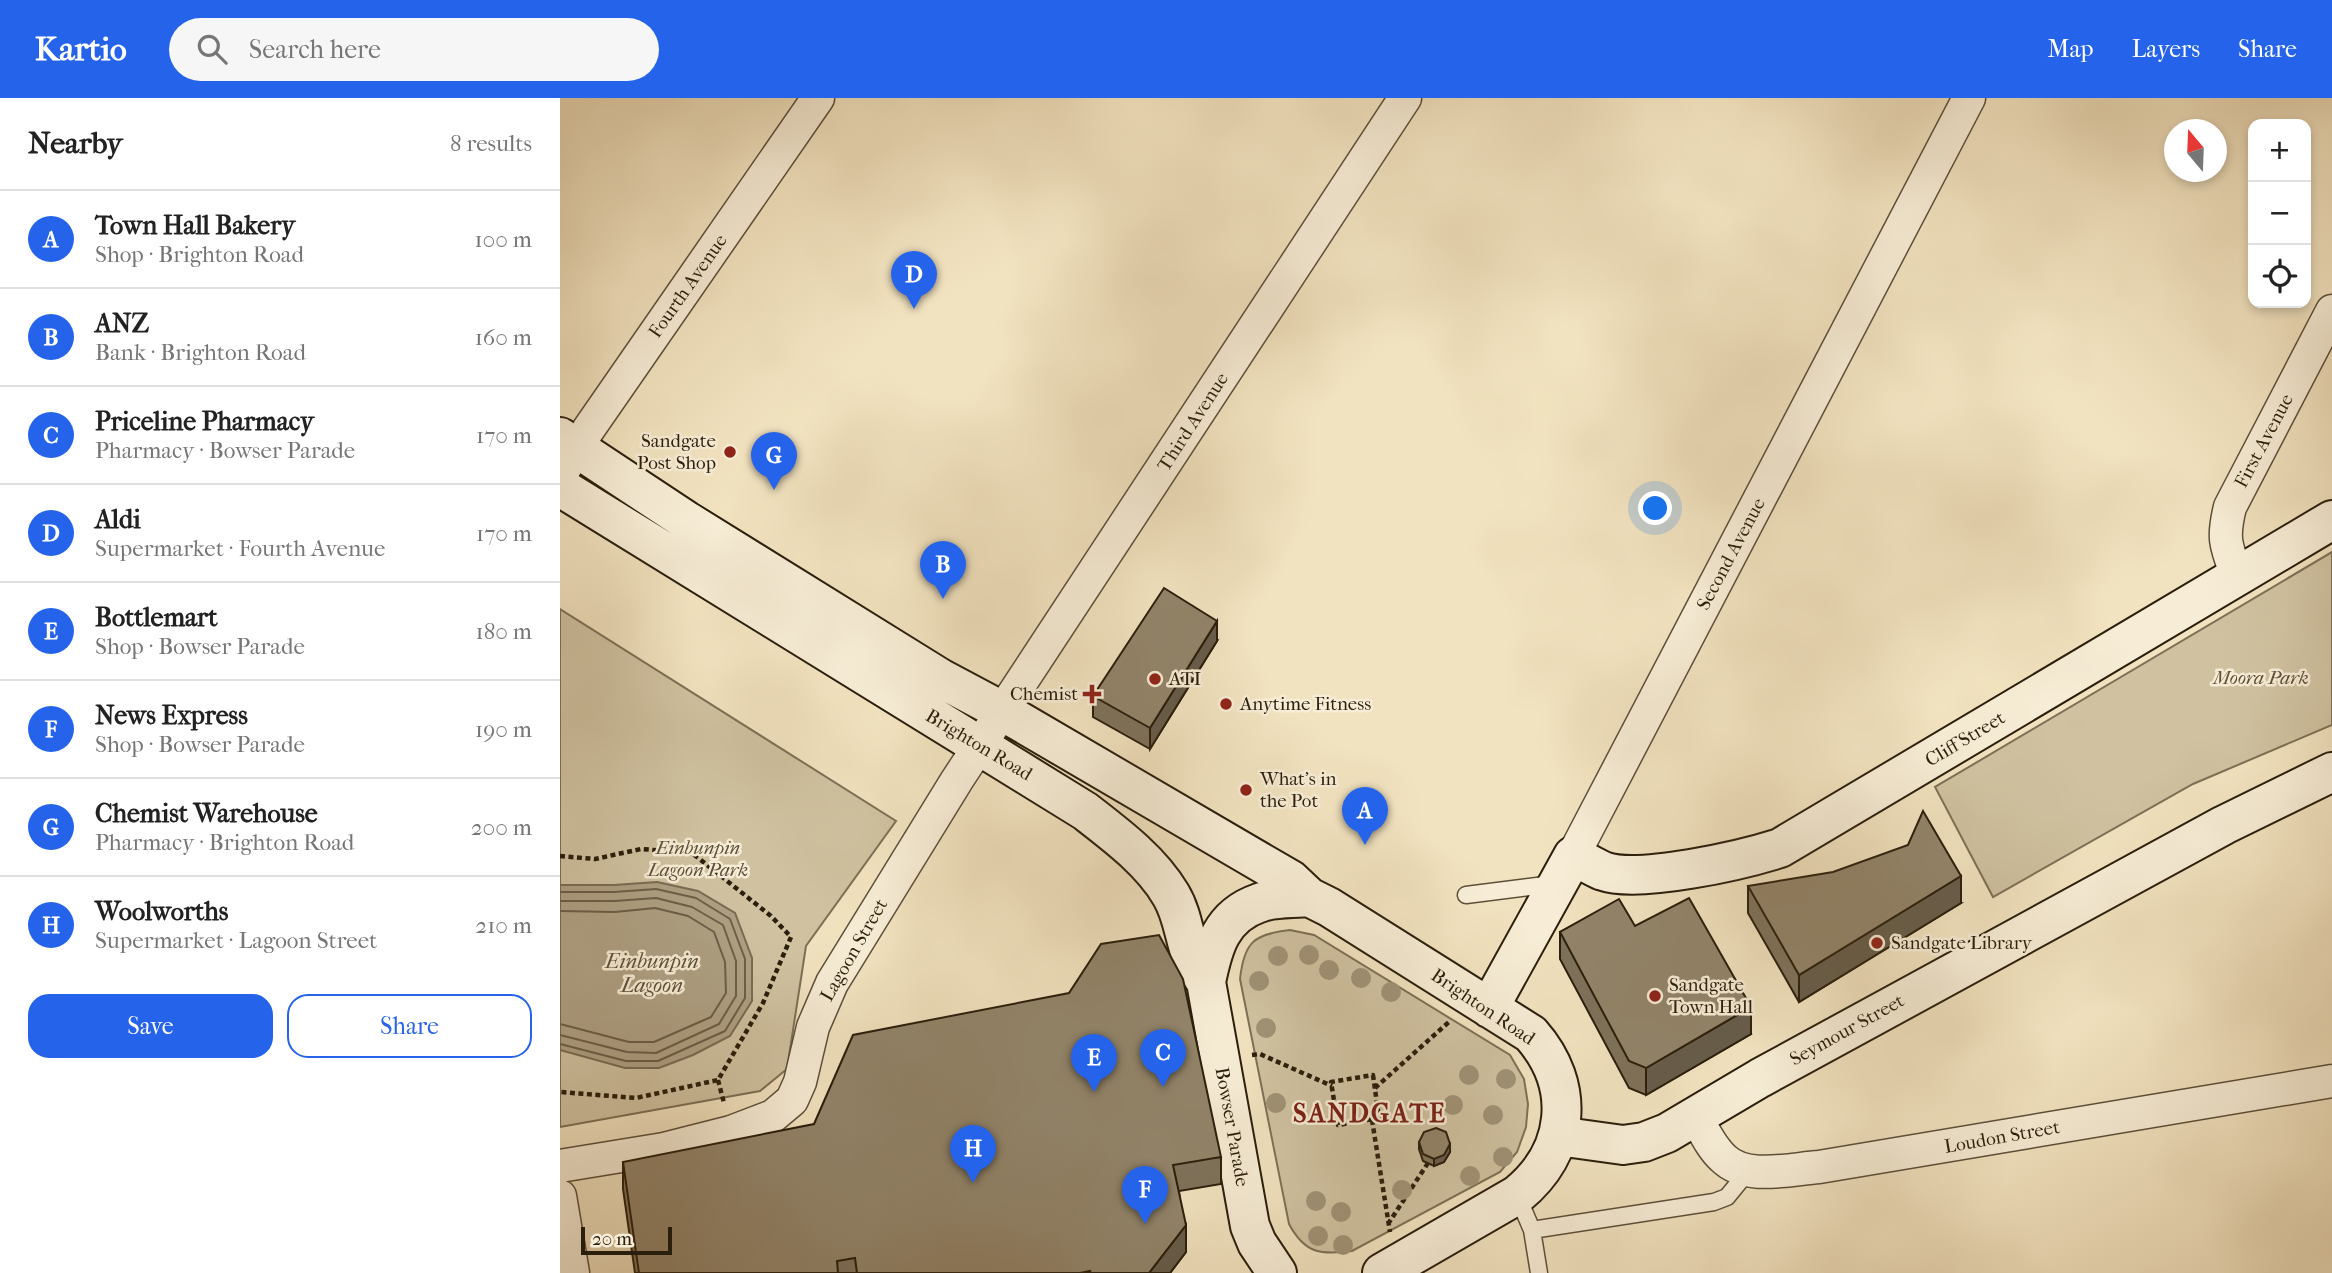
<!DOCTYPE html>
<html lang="en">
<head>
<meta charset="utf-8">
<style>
  body { margin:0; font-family:"IM FELL French Canon",serif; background:#f6f6f6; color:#222 }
  .controls { position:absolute; right:21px; top:21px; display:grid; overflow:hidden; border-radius:14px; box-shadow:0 4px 10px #0003 }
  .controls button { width:63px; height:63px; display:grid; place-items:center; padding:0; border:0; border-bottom:2px solid #e0e0e0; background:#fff; color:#222; font:35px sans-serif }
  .compass { position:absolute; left:1604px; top:21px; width:63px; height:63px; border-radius:50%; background:#fff; box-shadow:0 4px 10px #0003; rotate:341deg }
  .scale { position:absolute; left:21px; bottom:18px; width:91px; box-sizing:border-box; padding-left:7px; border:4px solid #2a1e0c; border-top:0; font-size:19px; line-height:24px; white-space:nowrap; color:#2a1e0c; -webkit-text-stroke:5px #f7edd6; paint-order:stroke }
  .you { position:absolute; left:1096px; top:411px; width:24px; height:24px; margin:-18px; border:5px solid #fff; border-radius:50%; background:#1a73e8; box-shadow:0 0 0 10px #1a73e833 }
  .badge { display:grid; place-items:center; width:46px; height:46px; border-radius:50%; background:#2563eb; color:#fff; font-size:23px; font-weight:700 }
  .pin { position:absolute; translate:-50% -58px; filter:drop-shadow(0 2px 4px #0008) }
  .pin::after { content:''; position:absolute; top:37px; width:24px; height:21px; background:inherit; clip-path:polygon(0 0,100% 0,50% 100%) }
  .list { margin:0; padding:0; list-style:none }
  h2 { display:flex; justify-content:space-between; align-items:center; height:91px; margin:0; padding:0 28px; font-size:30px }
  h2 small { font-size:23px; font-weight:400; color:#767676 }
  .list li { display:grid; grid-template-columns:46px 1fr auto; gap:21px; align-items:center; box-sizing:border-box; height:98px; padding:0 28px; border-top:2px solid #e0e0e0 }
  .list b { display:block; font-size:26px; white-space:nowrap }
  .list p { margin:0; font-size:23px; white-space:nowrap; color:#767676 }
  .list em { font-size:23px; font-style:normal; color:#767676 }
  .actions { display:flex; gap:14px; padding:21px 28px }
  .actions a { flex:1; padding:16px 0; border:2px solid #2563eb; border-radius:21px; text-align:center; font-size:24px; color:#2563eb }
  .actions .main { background:#2563eb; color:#fff }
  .icon { flex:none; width:38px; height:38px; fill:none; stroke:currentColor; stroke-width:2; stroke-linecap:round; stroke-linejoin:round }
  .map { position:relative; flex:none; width:1772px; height:1175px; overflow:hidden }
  header { display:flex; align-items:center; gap:42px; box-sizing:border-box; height:98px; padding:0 35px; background:#2563eb; color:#fff }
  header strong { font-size:33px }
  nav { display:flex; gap:38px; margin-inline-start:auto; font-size:24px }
  .search { width:490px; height:63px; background:#f6f6f6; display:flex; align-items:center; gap:18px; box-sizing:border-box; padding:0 24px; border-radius:38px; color:#767676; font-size:26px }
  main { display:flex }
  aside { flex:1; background:#fff }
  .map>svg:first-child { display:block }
  .green { fill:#d0c2a1; stroke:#7d7056; stroke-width:2 }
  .water { fill:#aea083; stroke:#796c53; stroke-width:2 }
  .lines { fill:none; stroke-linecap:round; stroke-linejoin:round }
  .shore { stroke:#6c5f48; stroke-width:2 }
  .lane-casing { stroke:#5c4f39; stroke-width:19 }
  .street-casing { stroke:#5c4f39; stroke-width:35 }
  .secondary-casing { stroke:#2a1e0c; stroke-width:42 }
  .path { stroke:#2a1e0c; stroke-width:4.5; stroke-dasharray:5 3.5; stroke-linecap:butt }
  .lane { stroke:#f7edd6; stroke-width:16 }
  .street { stroke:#f7edd6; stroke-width:32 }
  .secondary { stroke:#f7edd6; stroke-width:38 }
  .tree { fill:#a09276 }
  .wall { fill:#7e725b; stroke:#2a1e0c; stroke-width:2 }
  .shaded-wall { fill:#665c4a; stroke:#2a1e0c; stroke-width:2 }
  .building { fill:#92846a; stroke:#2a1e0c; stroke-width:2 }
  .poi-dot { fill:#8f2418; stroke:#f7edd6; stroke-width:2.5 }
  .labels { text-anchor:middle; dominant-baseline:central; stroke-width:5; stroke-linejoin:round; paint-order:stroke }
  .street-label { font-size:19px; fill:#2a1e0c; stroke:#f7edd6 }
  .poi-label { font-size:19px; fill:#2a1e0c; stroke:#f7edd6; text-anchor:start }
  .park-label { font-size:19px; font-style:italic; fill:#5c4f39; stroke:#f7edd6 }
  .water-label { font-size:21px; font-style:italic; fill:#5f523c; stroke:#f7edd6 }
  .district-label { font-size:26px; font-weight:bold; letter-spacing:2px; fill:#7a1f14; stroke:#f7edd6 }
</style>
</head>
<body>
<header>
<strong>Kartio</strong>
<div class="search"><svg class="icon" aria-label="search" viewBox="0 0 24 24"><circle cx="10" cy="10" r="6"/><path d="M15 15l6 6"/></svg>Search here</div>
<nav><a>Map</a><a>Layers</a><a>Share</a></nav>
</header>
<main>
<aside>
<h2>Nearby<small>8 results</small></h2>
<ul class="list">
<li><span class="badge">A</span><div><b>Town Hall Bakery</b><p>Shop · Brighton Road</p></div><em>100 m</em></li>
<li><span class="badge">B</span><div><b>ANZ</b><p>Bank · Brighton Road</p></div><em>160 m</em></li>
<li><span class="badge">C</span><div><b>Priceline Pharmacy</b><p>Pharmacy · Bowser Parade</p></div><em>170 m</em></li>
<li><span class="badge">D</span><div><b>Aldi</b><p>Supermarket · Fourth Avenue</p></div><em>170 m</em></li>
<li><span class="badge">E</span><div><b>Bottlemart</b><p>Shop · Bowser Parade</p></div><em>180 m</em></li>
<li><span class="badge">F</span><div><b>News Express</b><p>Shop · Bowser Parade</p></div><em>190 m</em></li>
<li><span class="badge">G</span><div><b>Chemist Warehouse</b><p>Pharmacy · Brighton Road</p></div><em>200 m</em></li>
<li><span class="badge">H</span><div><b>Woolworths</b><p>Supermarket · Lagoon Street</p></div><em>210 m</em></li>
</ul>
<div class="actions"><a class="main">Save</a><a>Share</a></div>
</aside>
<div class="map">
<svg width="1772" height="1175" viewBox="0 0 1772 1175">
  <rect width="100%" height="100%" fill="#f2e3c0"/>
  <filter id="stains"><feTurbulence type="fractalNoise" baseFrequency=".00286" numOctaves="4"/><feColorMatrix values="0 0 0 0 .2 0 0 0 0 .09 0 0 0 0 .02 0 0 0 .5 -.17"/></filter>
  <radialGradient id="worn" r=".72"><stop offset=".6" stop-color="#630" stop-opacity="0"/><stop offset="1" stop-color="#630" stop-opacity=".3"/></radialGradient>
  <path class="green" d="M1772,454V627L1633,686L1433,799L1375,689Z
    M0,511L336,723L246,848L227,971L200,993L0,1029Z
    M730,832L754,837L950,957L964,981L968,1006L966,1029L957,1054L940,1074L792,1153C761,1157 745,1156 729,1126L680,881C684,844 694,836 730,832Z"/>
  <path class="water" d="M97,784L138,793L175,815L192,860V903L170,938L133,957L99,970H65L0,952V787H54Z"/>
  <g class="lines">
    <path class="shore" d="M0,794H54L96,791L136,800L170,821L185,861V900L165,933L98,963H66L0,946
      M0,803H55L96,800L132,809L163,827L176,863V898L159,926L96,955L67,954L0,937
      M0,813L55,814L95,810L128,818L154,834L165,864L166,895L151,919L94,944H69L0,926"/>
    <defs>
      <path id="lane" d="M906,797L993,786
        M957,1097L972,1132L979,1175
        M972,1132L1154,1104L1167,1099L1189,1072"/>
      <path id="street" d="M0,378L28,332L258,0
        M1677,478C1666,448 1662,441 1670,409L1772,213
        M1013,758L1409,0
        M1136,1019C1144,1033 1151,1049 1163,1060C1186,1083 1230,1071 1259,1069L1772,983
        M0,1068L104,1051L171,1034L213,1018L232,1002L240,984L253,929L272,885L397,682L845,0
        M0,1098L13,1175"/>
      <path id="secondary" d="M0,339L127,423L380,580L442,613L731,782L749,799L769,809L971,936C1017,988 1010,1054 957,1097L822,1175
        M0,389L525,713C556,737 591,763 611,797C623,817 624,839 632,860C635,868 641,876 646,884L690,1128L697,1145L717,1175
        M646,884C653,849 661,818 699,805C714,799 734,801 749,799
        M929,910L1013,758C1023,762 1033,769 1043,773C1079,786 1182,762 1220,750L1772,422
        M998,1038L1063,1047L1084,1044L1107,1035L1200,980L1664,727L1772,674"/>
    </defs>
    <use href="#lane" class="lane-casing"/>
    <use href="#street" class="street-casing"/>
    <use href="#secondary" class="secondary-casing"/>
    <path class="path" d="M0,758L35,761L81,751L132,755L211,818L231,839L203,905L158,982L76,1000L0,994
      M692,957L700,956L772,988
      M813,977L819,1020L778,1027L771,984Z
      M158,982L164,1005
      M815,990L890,923
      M812,1022L830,1134
      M828,1126L868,1065"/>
    <use href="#lane" class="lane"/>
    <use href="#street" class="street"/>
    <use href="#secondary" class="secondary"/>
  </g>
  <g class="tree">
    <circle cx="749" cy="857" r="10"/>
    <circle cx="718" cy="858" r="10"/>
    <circle cx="769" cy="872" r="10"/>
    <circle cx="801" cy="880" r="10"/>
    <circle cx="699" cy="883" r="10"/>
    <circle cx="831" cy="894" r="10"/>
    <circle cx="706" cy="930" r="10"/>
    <circle cx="909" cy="977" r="10"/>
    <circle cx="946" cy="981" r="10"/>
    <circle cx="716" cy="1005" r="10"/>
    <circle cx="893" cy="1007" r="10"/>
    <circle cx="933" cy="1017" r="10"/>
    <circle cx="943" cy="1059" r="10"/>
    <circle cx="910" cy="1078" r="10"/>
    <circle cx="842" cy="1092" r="10"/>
    <circle cx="756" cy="1103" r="10"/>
    <circle cx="781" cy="1114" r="10"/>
    <circle cx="758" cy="1138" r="10"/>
    <circle cx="783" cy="1147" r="10"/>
  </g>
  <path class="wall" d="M657,543L590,651L533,619V598Z
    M1188,788L1401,805L1239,904L1188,815Z
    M1075,828L1191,936L1086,997L1069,990L1000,861V834Z
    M859,1044L890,1054L884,1064L874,1068L863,1063L859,1051Z
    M661,1059V1086L619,1093L626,1154L610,1175H75L63,1091V1064Z"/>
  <path class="shaded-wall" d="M657,523V543L590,651V630Z
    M1401,778V805L1239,904V877Z
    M1191,909V936L1086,997V970Z
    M890,1046V1054L884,1064L874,1068V1061Z
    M626,1127V1154L610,1175H589Z"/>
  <path class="building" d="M604,490L657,523L590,630L533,598Z
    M1363,713L1401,778L1239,877L1188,788L1273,774L1348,747Z
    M1129,800L1191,909L1086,970L1069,963L1000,834L1059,801L1075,828Z
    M599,837L623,881L661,1059L613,1067L626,1127L589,1175H531L530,1173L520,1175H297L295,1160L277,1163L278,1175H79L63,1064L254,1026L293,937L509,895L541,846Z
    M876,1030L886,1034L890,1046L884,1057L874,1061L863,1056L859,1044L864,1034Z"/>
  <g class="poi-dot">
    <circle cx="170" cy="354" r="7"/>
    <circle cx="595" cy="581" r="7"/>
    <path d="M528.5 585.5h7v7h7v7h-7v7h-7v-7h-7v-7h7z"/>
    <circle cx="666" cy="606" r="7"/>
    <circle cx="686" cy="692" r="7"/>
    <circle cx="1317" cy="845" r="7"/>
    <circle cx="1095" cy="898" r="7"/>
  </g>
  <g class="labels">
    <g class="street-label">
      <text transform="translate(128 188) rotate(-55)">Fourth Avenue</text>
      <text transform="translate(633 324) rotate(-57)">Third Avenue</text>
      <text transform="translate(1704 343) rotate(-62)">First Avenue</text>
      <text transform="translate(1171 456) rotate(-62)">Second Avenue</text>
      <text transform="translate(1405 641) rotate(-31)">Cliff Street</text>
      <text transform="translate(419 647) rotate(31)">Brighton Road</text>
      <text transform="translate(294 852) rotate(-60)">Lagoon Street</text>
      <text transform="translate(923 909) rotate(34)">Brighton Road</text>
      <text transform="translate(1287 932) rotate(-29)">Seymour Street</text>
      <text transform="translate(672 1029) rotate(80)">Bowser Parade</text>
      <text transform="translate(1442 1039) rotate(-10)">Loudon Street</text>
    </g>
    <g class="poi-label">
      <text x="156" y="343" text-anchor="end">Sandgate<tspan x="156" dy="22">Post Shop</tspan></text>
      <text x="609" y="581">ATI</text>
      <text x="518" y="596" text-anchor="end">Chemist</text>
      <text x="680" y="606">Anytime Fitness</text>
      <text x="700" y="681">What's in<tspan x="700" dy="22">the Pot</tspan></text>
      <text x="1331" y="845">Sandgate Library</text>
      <text x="1109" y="887">Sandgate<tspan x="1109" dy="22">Town Hall</tspan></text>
    </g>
    <g class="park-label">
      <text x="1701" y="580">Moora Park</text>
      <text x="138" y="750">Einbunpin<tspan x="138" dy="22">Lagoon Park</tspan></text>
    </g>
    <g class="water-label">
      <text x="92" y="863">Einbunpin<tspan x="92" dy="24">Lagoon</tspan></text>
    </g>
    <g class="district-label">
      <text x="810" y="1015">SANDGATE</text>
    </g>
  </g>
  <rect width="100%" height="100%" filter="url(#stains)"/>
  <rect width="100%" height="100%" fill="url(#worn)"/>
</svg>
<div class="controls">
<button>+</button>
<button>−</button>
<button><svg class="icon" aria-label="locate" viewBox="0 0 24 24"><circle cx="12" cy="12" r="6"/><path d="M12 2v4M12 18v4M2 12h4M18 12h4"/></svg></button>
</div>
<svg class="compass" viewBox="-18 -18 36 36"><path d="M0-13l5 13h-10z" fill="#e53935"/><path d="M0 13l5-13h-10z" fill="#767676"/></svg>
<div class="scale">20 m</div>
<div class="you"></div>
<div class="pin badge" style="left:805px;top:747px">A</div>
<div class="pin badge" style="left:383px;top:501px">B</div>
<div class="pin badge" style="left:603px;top:989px">C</div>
<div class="pin badge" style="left:354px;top:211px">D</div>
<div class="pin badge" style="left:534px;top:994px">E</div>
<div class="pin badge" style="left:585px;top:1126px">F</div>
<div class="pin badge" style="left:214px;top:392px">G</div>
<div class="pin badge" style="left:413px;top:1085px">H</div>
</div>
</main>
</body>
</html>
